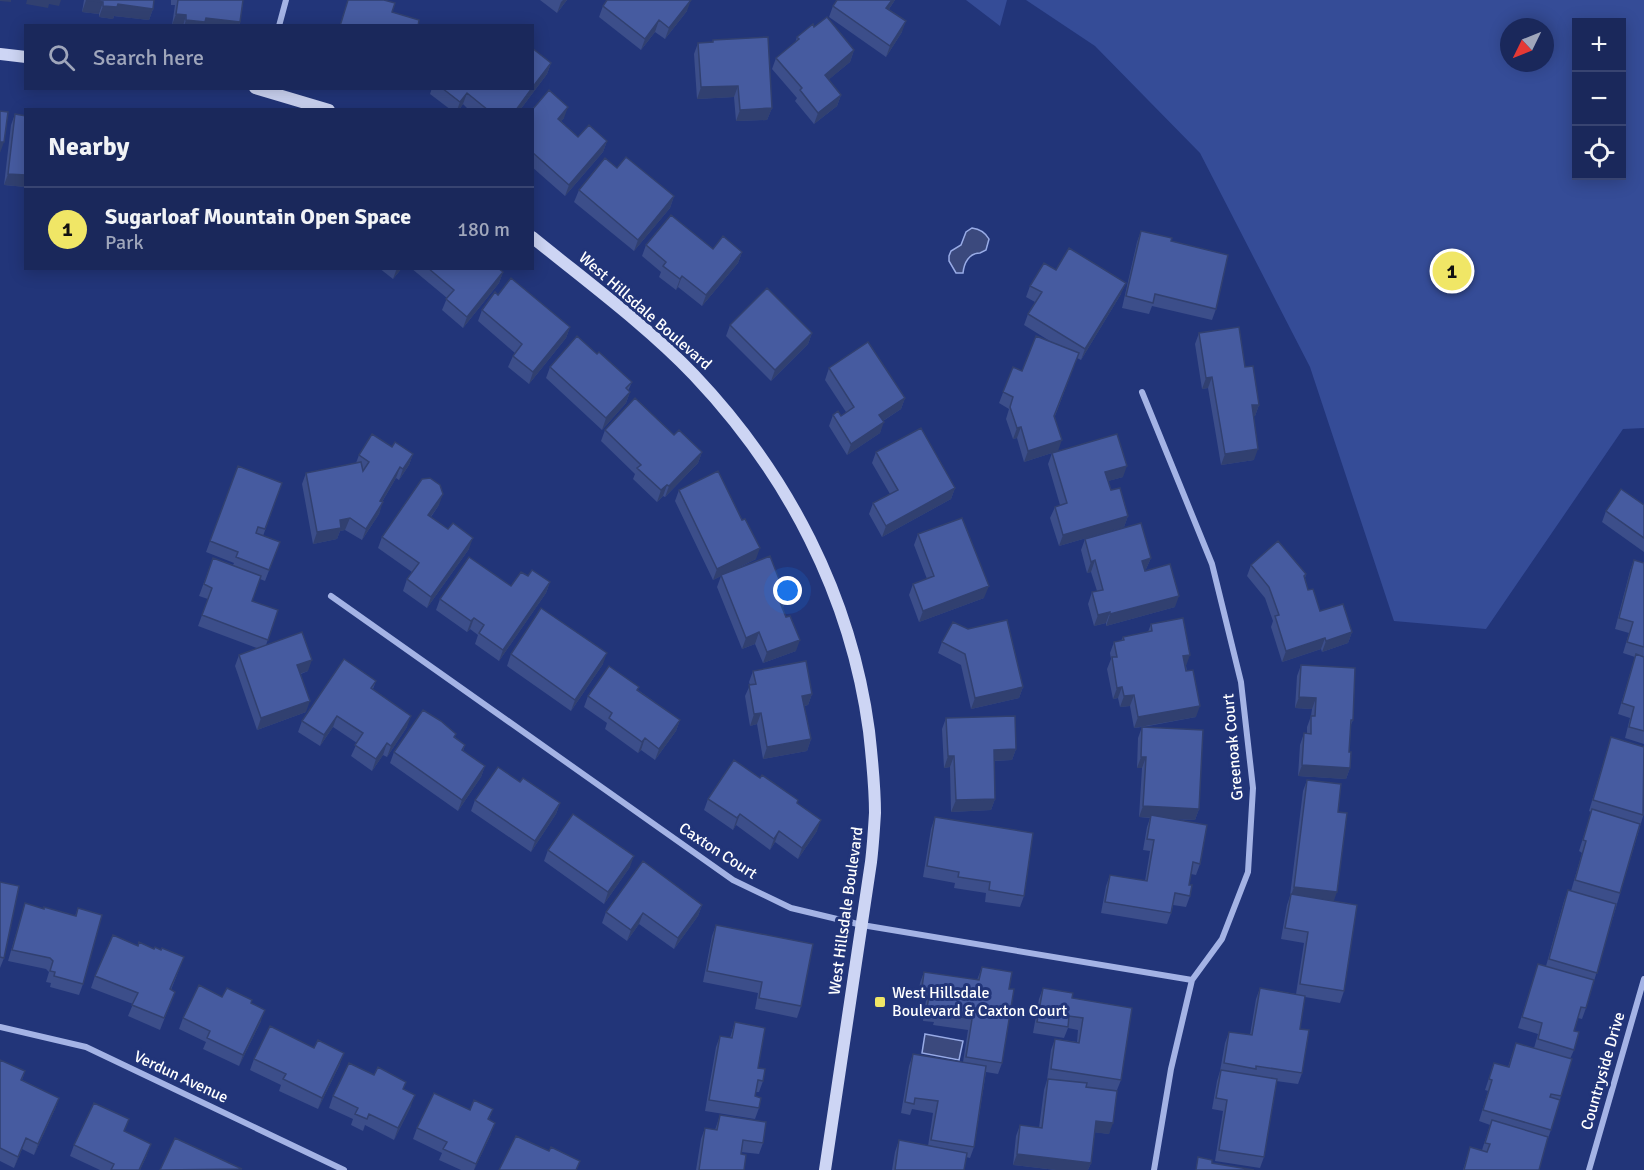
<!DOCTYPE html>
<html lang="en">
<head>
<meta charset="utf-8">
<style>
  body { margin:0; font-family:Signika,sans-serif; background:#273464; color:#f1f3f6 }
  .controls { position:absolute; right:18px; top:18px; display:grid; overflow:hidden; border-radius:0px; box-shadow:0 3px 15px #0003 }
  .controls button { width:54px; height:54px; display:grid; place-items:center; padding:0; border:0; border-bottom:2px solid #384471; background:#1a285b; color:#f1f3f6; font:30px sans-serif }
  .compass { position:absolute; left:1500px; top:18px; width:54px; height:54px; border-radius:50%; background:#1a285b; box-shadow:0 3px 15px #0003; rotate:227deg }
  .you { position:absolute; left:788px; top:591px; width:21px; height:21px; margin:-15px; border:4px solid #fff; border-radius:50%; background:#1a73e8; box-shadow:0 0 0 9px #1a73e833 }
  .badge { display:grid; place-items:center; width:39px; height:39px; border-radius:50%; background:#f0e666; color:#111; font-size:20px; font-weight:700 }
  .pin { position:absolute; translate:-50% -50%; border:3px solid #fff; box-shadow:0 2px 6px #0006 }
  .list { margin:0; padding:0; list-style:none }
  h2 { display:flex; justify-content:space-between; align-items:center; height:78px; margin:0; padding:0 24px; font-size:26px }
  h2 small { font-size:20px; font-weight:400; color:#9fa6bb }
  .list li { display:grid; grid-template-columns:39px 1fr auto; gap:18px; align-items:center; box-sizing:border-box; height:84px; padding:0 24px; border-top:2px solid #384471 }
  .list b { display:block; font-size:22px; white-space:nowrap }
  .list p { margin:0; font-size:20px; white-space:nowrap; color:#9fa6bb }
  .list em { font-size:20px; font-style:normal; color:#9fa6bb }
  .icon { flex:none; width:33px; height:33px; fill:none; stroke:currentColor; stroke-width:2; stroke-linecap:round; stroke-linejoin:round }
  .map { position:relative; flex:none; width:1644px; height:1170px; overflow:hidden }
  .search { position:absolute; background:#1a285b; box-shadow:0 3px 15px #0003; left:24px; top:24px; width:510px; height:66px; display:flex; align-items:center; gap:15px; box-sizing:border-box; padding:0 21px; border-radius:0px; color:#9fa6bb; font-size:22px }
  .panel { position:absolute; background:#1a285b; box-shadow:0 3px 15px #0003; left:24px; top:108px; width:510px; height:162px; border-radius:0px }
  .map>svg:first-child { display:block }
  .green { fill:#354c97; fill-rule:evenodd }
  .water { fill:#3b497d; stroke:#98abe6; stroke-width:1.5 }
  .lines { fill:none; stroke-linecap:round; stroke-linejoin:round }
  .street { stroke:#a4b3e5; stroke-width:6 }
  .secondary { stroke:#cdd5f4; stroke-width:12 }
  .wall { fill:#3c4e8a }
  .shaded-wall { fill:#314070 }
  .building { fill:#465ba0; stroke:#314070; stroke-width:1.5 }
  .poi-dot { fill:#f0e666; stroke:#223579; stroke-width:2 }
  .labels { text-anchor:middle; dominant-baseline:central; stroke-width:6; stroke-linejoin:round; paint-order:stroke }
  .street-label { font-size:16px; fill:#fff; stroke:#223579 }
  .poi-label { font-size:16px; fill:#fff; stroke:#223579; text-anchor:start }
</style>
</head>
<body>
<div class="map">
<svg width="1644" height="1170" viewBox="0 0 1644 1170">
  <rect width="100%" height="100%" fill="#223579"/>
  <path class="green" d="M966,0H1007L1000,26Z
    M1026,0H1644V428L1623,429L1486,629L1394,621L1310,367L1200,153L1095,46ZM1576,22H1622V176H1576ZM1509,27H1545V63H1509Z"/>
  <path class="water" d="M972,228C980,229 985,232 989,239L986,250L980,253C969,253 964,263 963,273H956L949,261V256L951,251L961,245L966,232Z
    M925,1034L963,1041L959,1060L922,1053Z"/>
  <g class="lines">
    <path class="street" d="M279,26L286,0
      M1142,392L1212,564L1241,682L1253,788L1248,872L1222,939L1192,980L1171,1069L1154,1170
      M331,596L733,880L791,908L862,925L1192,980
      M0,1027L86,1047L344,1170
      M1589,1170L1644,979"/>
    <path class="secondary" d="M0,54L26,57
      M255,88L329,110
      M532,237C586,281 646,325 694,375C788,474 851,596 869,731C872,758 875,786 875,813C874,829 873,846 871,862L825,1170"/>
  </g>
  <path class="wall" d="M84,0H154L153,9L149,20L114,16L113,19L99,17V14L82,12Z
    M171,0H243L240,22L239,26L172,25L175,5H171Z
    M540,0H567L557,13Z
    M837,0H895L889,9L902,32L886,57L829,17L833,6Z
    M603,6L687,11L665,39L655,32L641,50L599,17Z
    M814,27L854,50L850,62L828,80L841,95L837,106L814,124L795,101L797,98L772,69L776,58L795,43L797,37Z
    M713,40L772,108L767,120L736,121L734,97L697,99L694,54L698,43L712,42Z
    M551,63L547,74L520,110H469L463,104L459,110H451L430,94L432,88H532Z
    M532,110L564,118L561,121L578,137L607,141L603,152L565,196L532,167Z
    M15,114L26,116V187L4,185L11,125Z
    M617,168L674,196L670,208L634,251L574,202L579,190Z
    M1141,231L1216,309L1212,320L1152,306L1149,314L1122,308L1137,242Z
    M646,245L713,249L742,252L738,263L702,306L678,287L676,290L659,277L661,272L642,256Z
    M379,268H402L393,279Z
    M411,268H498L503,272L499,283L463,328L442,310L447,298Z
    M1056,270L1121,294L1081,360L1077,358L1055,416L1058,451L1024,462L1017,438L1013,439L1006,419L1009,409L999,403L1013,367L1022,371L1053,343L1024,325L1028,314L1035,302L1026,297L1030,286Z
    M498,295L570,327L566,338L529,384L508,367L513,356L515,353L478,321L482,310Z
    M730,325L812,333L808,344L771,381L726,336Z
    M1199,333L1245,367L1259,405L1255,416H1253L1254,460L1221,465L1208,388L1202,389L1195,344Z
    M597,354L632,382L628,391L630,392L626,403L602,430L546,378L550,367Z
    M829,368L905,398L901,409L883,421L880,433L847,455L829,426L833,415L841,416L846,412L825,380Z
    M605,430L674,435L702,452L698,463L665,497L663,496L657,502L633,479L635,474L601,441Z
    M392,447L413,454L409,465L399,480L396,478L382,502L379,514L362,540L345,530L340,531L337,539L313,544L302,484L306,473L356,463L359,455Z
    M876,452L955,488L951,499L882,537L869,514L873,503L890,494L872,463Z
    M1052,453L1123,477L1108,481L1111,490L1128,516L1124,527L1059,546L1050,518L1055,507L1060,505L1048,464Z
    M238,466L282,483L263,536L280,542L265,581L260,579L252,601L278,610L266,645L308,671L301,674L306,712L257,730L235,666L239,655L257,648L198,626L208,599L199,596L213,558L233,565L234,563L206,552Z
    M679,490L756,559L730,572L786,597L783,608L796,651L763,663L755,644L742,649L717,587L721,576L713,580L675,501Z
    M439,505L431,517L469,549L427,608L403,591L407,579L412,572L378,548L382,537Z
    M1644,505V552L1602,522L1606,511Z
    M918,534L984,598L919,622L909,595L913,584L927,579L914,545Z
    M1085,539L1151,558L1146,569L1144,570L1145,571L1175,607L1106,626V623L1094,626L1088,604L1092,592L1097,591L1091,572L1087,573L1081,550Z
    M1634,560L1644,563V744L1625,738L1630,718L1618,714L1635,657L1623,653L1629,633L1615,629L1630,571Z
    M1251,565L1306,574L1305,578L1308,590L1320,611L1352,632L1348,643L1322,652L1321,649L1282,662L1271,627L1273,621L1265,598L1247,576Z
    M528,576L550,582L546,593L499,661L475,644L478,635L470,629L467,632L436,610L440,599L511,586Z
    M953,622L1023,687L1019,698L971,709L961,665L938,653L942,642Z
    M1151,624L1186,666L1196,717L1143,727L1199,809L1195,820L1172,819L1200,864L1196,875L1191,874L1189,885L1190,896L1186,907L1173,905L1171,913L1167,924L1101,913L1106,886L1110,875L1145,881L1150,851L1143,850L1147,827L1150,818L1139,817L1142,768H1137L1138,738L1142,727L1134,728L1130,706L1120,707L1118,698L1113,699L1107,669L1111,659L1110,653L1114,642L1121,641L1123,637L1148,632Z
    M511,654L603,664L571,711L507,666Z
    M1301,665L1353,720L1350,727L1349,752L1350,768L1346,779L1298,776L1300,745L1304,733L1307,734V727L1311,716L1312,709L1295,708L1297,676Z
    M753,671L812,694L808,705L804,706L811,739L807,751L763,759L757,724L750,726L745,696L750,685L749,682Z
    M376,681L373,689L407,727L387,757L383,755L372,771L351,756L357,743L333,727L320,746L298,732L302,721Z
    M638,690L680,720L676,731L655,760L641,750L638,753L605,729L607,723L584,707L588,696Z
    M946,718L1016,749L1012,760L994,761L995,799L991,810L951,812L950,767L944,768L942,729Z
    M455,737L465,745L463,751L485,766L481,777L458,811L390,763L394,752Z
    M1611,737L1644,813L1586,1008L1582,1019L1578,1018L1574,1031V1050L1570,1059H1572L1551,1130L1547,1141L1539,1170H1463L1470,1147L1482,1150L1490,1125L1479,1121L1488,1091L1485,1090L1494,1063L1508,1067L1516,1043L1534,1048L1538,1034L1518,1028L1538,964L1546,966L1564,901L1568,890L1571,891L1582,853L1579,851L1591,812L1589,811Z
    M760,778L798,800L797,803L817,831L798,859L775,842L770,850L736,825L733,830L704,810L708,799Z
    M1307,780L1338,812L1334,901L1344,991L1340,1003L1305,997L1300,1029L1302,1073L1298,1084L1276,1081L1264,1157L1260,1168L1215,1161L1223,1111L1212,1109L1217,1081L1220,1071L1225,1043L1229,1032L1250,1035L1256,999L1260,988L1296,994L1304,943L1281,939L1287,905L1290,896L1303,791Z
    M520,782L560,803L556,814L531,852L471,811L475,800Z
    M935,817L1024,896L1020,907L985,902L986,893L954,888L955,883L923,877L931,829Z
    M548,850L630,867L604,904L544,861Z
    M0,882L4,958L0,968Z
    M25,903L44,909L75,916L78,908L83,984L79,995L50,987L51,983L46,982L49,972L46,969L8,961Z
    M702,905L698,916L674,949L639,924L627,941L602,923L606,912Z
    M716,925L801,1006L797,1018L755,1009L758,993L703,982L712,936Z
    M138,946L161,950L184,957L171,990L175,992L160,1030L128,1016L133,1004L91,988L95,976Z
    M982,967L1009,989L1002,1063L998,1074L986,1072L974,1147L970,1158L966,1157L964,1170H892L895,1152L899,1140L928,1146L933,1113L912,1109L910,1115L901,1113L909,1066L913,1054L963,1062L968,1030L933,1025L934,1022L923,1021L926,1000L918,999L920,983L924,972L977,980Z
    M1043,988L1072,998L1121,1080L1117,1090L1109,1134L1094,1132L1091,1163L1088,1170H1056L1013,1165L1016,1136L1020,1125L1039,1128L1044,1090L1047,1080L1051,1050L1055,1039L1077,1042L1078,1030L1068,1028L1064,1038L1033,1033L1039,999Z
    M222,997L251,1003L261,1021L239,1066L203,1049L206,1042L179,1029L183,1018Z
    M735,1022L758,1068L763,1081L759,1092H756L755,1096L759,1108L755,1119L705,1111L716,1047L720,1036L730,1038Z
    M254,1059L340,1064L318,1109L279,1091L281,1085L250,1070Z
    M0,1060L25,1071L22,1080L59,1098L55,1109L34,1155L22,1149L14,1168L0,1161Z
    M403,1089L411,1106L394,1140L365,1125L363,1131L351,1125L353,1119L329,1108L333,1096Z
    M493,1109L489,1119L491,1134L474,1170H461L439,1160L442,1153L413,1139L417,1128L470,1110Z
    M720,1115L763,1143L759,1154L741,1152L744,1170H696L701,1139L705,1128L715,1130Z
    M125,1132L147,1155L140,1170H100L70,1156L74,1145Z"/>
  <path class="shaded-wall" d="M0,0H11V2L0,1Z
    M27,0H61L59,6L49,4L48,8L26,4Z
    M86,0L103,2L99,14L82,12Z
    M563,0H567L557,13L561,2Z
    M691,0L687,11L665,39L669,28Z
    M892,0H895L882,19L886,8Z
    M118,4L153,9L149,20L114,16L113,19L99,17L103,6Z
    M176,14L186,15L183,26L172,25Z
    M206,18L240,22L239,26H184L186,20Z
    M659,20L655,32L641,50L645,39Z
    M906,21L902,32L886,57L890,46Z
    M854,50L850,62L821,86L825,75Z
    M551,63L547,74L520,110H516Z
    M738,86L734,97L697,99L701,87Z
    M467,93L463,104L459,110H457L460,102Z
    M841,95L837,106L814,124L818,113Z
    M568,107L564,118L554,130L558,119Z
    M772,108L767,120L736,121L740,110Z
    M607,141L603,152L565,196L569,185Z
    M0,142H4L0,153Z
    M8,174L26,175V187L4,185Z
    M674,196L670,208L634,251L638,240Z
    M742,252L738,263L702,306L706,295Z
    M397,268H402L393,279Z
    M503,272L499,283L463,328L467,317Z
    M682,276L678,287L676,290L680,279Z
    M1126,283L1121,294L1081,360L1085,349Z
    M570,327L566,338L529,384L533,372Z
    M812,333L808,344L771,381L775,370Z
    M1212,377L1208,388L1202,389L1206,378Z
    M630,392L626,403L602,430L606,418Z
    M905,398L901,409L875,426L879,415Z
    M1252,405H1259L1255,416L1247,417Z
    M884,422L880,433L847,455L851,444Z
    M1021,427L1017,438L1013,439L1017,428Z
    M1062,440L1058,451L1024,462L1028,451Z
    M1258,449L1254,460L1221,465L1225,454Z
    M702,452L698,463L665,497L669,486Z
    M413,454L409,465L399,480L403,469Z
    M1127,466L1123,477L1101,483L1105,472Z
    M400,467L396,478L376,512L380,501Z
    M667,485L663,496L657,502L661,490Z
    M955,488L951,499L882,537L886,526Z
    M443,494L439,505L424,526L428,515Z
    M383,502L379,514L362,540L366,529Z
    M1128,516L1124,527L1059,546L1063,535Z
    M350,518L345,530L340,531L337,539L313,544L317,532L340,520Z
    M473,538L469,549L427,608L431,597Z
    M760,548L756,559L713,580L717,569Z
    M1151,558L1146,569L1138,572L1142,561Z
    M1095,560L1091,572L1087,573L1091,562Z
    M550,582L546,593L499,661L503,650Z
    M989,586L984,598L919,622L923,611Z
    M1179,596L1175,607L1106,626L1110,614Z
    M786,597L782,609L779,600Z
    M1110,612L1106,623L1094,626L1098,615Z
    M474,618L470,629L467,632L471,621Z
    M759,632L755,644L742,649L746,638Z
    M1352,632L1348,643L1322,652L1326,641Z
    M1325,638L1321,649L1282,662L1286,651Z
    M800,640L796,651L763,663L767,652Z
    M607,653L603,664L571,711L575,700Z
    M1190,655L1186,666L1179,667L1183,656Z
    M312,660L308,671L293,676L297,665Z
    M1023,687L1019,698L971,709L975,698Z
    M1122,687L1118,698L1113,699L1117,688Z
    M812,694L808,705L798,707L802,696Z
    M1134,695L1130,706L1120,707L1124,696Z
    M1299,697L1316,698L1312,709L1295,708Z
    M310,701L306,712L257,730L261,718Z
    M1200,706L1196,717L1134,728L1138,717Z
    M761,713L757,724L750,726L754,714Z
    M337,716L333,727L320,746L324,735Z
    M411,716L407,727L387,757L391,746Z
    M680,720L676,731L655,760L659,749Z
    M645,738L641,750L638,753L642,742Z
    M811,739L807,751L763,759L767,747Z
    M387,743L383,755L372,771L376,759Z
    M1016,749L1012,760L989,761L994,750Z
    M948,756H954L950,767L944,768Z
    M1141,757H1146L1142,768H1137Z
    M1302,765L1350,768L1346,779L1298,776Z
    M485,766L481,777L458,811L462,800Z
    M995,799L991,810L951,812L956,800Z
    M560,803L556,814L531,852L535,841Z
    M1143,806L1199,809L1195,820L1139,817Z
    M740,814L736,825L733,830L737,818Z
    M821,820L817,831L798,859L802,848Z
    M779,831L775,842L770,850L774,839Z
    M634,856L630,867L604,904L608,892Z
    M1294,887L1337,892L1333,903L1290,898Z
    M702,905L698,916L674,949L678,938Z
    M643,913L639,924L627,941L631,930Z
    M265,1010L261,1021L239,1066L243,1055Z
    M344,1053L340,1064L318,1109L322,1098Z
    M415,1095L411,1106L394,1140L398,1128Z
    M59,1098L55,1109L34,1155L38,1144Z
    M1096,1121L1113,1123L1109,1134L1091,1132Z
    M495,1123L491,1134L474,1170L476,1164Z
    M26,1138L22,1149L14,1168L18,1157Z
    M151,1144L147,1155L140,1170H139Z
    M1017,1154L1091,1163L1088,1170H1056L1013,1165Z"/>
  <path class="building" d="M86,0H154L153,9L118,4L117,7L103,6V2Z
    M178,0H243L240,22L206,18L205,22L186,20V15L176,14Z
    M348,0H384L395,3L392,12L419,20L418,26H340Z
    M607,0H691L669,28L659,20L645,39L603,6Z
    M837,0H892L886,8L906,21L890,46L833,6Z
    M827,17L854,50L825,75L841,95L818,113L800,90L802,88L776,58L799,39L797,37L813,24L814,27Z
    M768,37L772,108L740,110L738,86L701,87L698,43L713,42V40Z
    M532,48L551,63L532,88Z
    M442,88H532L516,110H488L467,93L460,102Z
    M549,90L568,107L558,119L578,137L589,125L607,141L569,185L532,152V110Z
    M0,111L8,112L4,142H0Z
    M15,114L26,116V175L8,174Z
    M626,157L674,196L638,240L579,190L605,158L617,168Z
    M671,215L713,249L723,236L742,252L706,295L682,276L680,279L663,266L666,262L646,245Z
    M1141,231L1172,238L1171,241L1228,255L1216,309L1155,294L1153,303L1126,296Z
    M1069,248L1126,283L1085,349L1028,314L1042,292L1030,286L1044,263L1056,270Z
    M428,268H498L503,272L467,317L446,299L454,290Z
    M511,278L570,327L533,372L513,356L522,344L482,310L495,292L498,295Z
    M767,288L812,333L775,370L730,325Z
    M1239,327L1245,367L1253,366L1259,405H1252L1258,449L1225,454L1212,377L1206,378L1199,333Z
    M577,336L597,354L599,352L632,382L626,388L630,392L606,418L550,367Z
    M1036,336L1079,353L1054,416L1062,440L1028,451L1021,427L1017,428L1010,407L1013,397L1003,392L1013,367L1022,371Z
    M868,342L905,398L879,415L884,422L851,444L833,415L838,411L841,416L854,407L829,368Z
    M635,398L674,435L679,430L702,452L669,486L667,485L661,490L637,468L641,465L605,430Z
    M921,428L955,488L886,526L873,503L898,490L876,452Z
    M372,434L392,447L395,442L413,454L403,469L400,467L380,501L383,502L366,529L350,518L340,520L341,528L317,532L306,473L361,462L363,471L369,462L359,455Z
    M1117,434L1127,466L1105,472L1111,490L1120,488L1128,516L1063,535L1055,507L1067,503L1052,453Z
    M238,466L282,483L265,529L258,527L256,533L280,542L269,570L236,557L238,552L210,541Z
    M718,471L742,520L745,519L760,548L717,569L679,490Z
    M430,478L440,485L443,494L428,515L448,529L453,523L473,538L431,597L407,579L419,563L382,537L422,479Z
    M1621,489L1644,505V538L1606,511Z
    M962,518L989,586L923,611L913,584L934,576L918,534Z
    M1141,523L1151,558L1142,561L1145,571L1170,564L1179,596L1110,614V612L1098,615L1092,592L1103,590L1095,560L1091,562L1085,539Z
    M1278,541L1306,574L1304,576L1308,590L1313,589L1320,611L1343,604L1352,632L1326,641L1325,638L1286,651L1275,616L1279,615L1269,587L1251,565Z
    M770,556L786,597L779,600L786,617L790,616L800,640L767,652L759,632L746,638L721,575Z
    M469,557L511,586L521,572L528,576L532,570L550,582L503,650L479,633L484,625L474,618L471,621L440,599Z
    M213,558L261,576L252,601L278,610L268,640L202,615L212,588L204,584Z
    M1634,560L1644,563V647L1627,642L1633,622L1619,618Z
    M541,608L607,653L575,700L511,654Z
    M1183,618L1190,655L1183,656L1186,671L1193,670L1200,706L1138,717L1134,695L1124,696L1122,687L1117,688L1112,657H1117L1114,642L1124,640L1123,637L1152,631L1151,624Z
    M1007,620L1023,687L975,698L965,654L942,642L953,622L968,629Z
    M302,632L312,660L297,665L310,701L261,718L239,655Z
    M1636,654L1644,657V731L1629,727L1634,707L1622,703Z
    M344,659L376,681L371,688L411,716L391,746L387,743L376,759L355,745L363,733L337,716L324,735L302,721Z
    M806,661L812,694L802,696L811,739L767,747L761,713L754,714L749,685L756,684L753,671Z
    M1301,665L1355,668L1353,720H1351L1349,752H1351L1350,768L1302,765L1304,733L1311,734V716H1315L1316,698L1299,697Z
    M609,666L639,687L637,690L680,720L659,749L645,738L642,742L609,718L612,713L588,696Z
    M423,710L441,721L456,734L454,737L465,745L462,750L485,766L462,800L394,752Z
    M1015,716L1016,749L994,750L995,799L956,800L954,756H948L946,718Z
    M1142,727L1203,730L1199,809L1143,806L1146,757H1141Z
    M1611,737L1644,747L1643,815L1593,800Z
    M734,760L760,778L762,775L798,800L797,803L821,820L802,848L779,831L774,839L740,814L737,818L708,799Z
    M498,767L520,782L523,778L560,803L535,841L475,800Z
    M1307,780L1341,784L1338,812L1347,813L1337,892L1294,887Z
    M1592,809L1640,824L1620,893L1575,880L1586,841L1583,840Z
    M573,814L634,856L608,892L548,850Z
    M1151,815L1207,825L1200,864L1193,862L1189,885H1192L1190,896L1175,893L1171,913L1105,902L1110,875L1147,881L1154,840L1147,839Z
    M935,817L1033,833L1024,896L989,890L990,882L958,877L959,872L927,866Z
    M643,861L702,905L678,938L643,913L631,930L606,912Z
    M0,882L19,886L4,958L0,957Z
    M1568,890L1616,904L1597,973L1549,959Z
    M1291,894L1357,905L1344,991L1300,984L1308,932L1285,928Z
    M25,903L44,909V907L76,916L78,908L102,915L83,984L54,976L55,972L50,971L53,961L50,958L12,950Z
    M716,925L813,944L801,1006L759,998L762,982L707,971Z
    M113,935L138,946L139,942L154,949L155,947L161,950L162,948L184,957L170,989L175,992L164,1018L132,1005L138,993L95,976Z
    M1538,964L1594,980L1586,1008L1581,1007L1574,1031L1579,1032L1574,1050L1538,1039L1542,1023L1522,1017Z
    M982,967L1012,972L1009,989H1014L1002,1063L966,1057L972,1019L937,1013L938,1011L927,1009L930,989L922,988L924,972L979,980Z
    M199,985L222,997L227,988L252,1000L251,1003L265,1010L243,1055L207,1038L210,1031L183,1018Z
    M1043,988L1073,993L1072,998L1132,1008L1121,1080L1051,1069L1055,1039L1079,1043L1083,1018L1069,1016L1068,1027L1037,1022Z
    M1260,988L1305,996L1300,1029L1309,1030L1302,1073L1256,1066V1069L1224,1063L1229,1032L1252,1035Z
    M735,1022L765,1028L758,1068L765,1069L763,1081L758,1080L755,1096L761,1098L759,1108L709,1100L720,1036L732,1038Z
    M270,1026L314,1048L318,1040L344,1053L322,1098L283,1079L286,1074L254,1059Z
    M1516,1043L1572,1059L1561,1096L1551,1094L1550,1097L1560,1100L1551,1130L1483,1110L1492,1080L1489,1079L1494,1063L1509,1067Z
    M913,1054L986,1066L974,1147L931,1140L938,1101L915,1098L914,1104L905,1102Z
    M0,1060L25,1071L21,1080L59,1098L38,1144L26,1138L18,1157L0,1148Z
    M349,1063L374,1075L378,1067L406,1082L403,1089L415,1095L398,1128L369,1114L367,1119L355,1114L358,1108L333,1096Z
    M1221,1070L1277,1079L1264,1157L1219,1150L1227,1100L1216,1098Z
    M1048,1079L1087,1083L1086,1087L1117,1091L1113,1123L1096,1121L1091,1163L1017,1154L1020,1125L1042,1128Z
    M434,1093L470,1110L474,1100L493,1109L488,1119L495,1123L476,1164L443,1149L447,1142L417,1128Z
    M94,1103L129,1119L124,1131L151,1144L139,1170H111L114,1164L74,1145Z
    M720,1115L766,1122L763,1143L743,1140L741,1154L746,1155L744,1170H699L705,1128L717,1130Z
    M1492,1120L1548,1137L1539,1170H1464L1470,1147L1487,1152L1490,1144L1485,1143Z
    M516,1136L549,1151L551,1147L580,1161L576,1170H499Z
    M175,1138L242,1169L160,1170Z
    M899,1140L967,1153L964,1170H895Z
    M1198,1157L1212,1160V1163L1254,1170H1196Z"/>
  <rect class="poi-dot" x="874" y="996" width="12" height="12" rx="3"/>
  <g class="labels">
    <g class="street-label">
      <text transform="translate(645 311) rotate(41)">West Hillsdale Boulevard</text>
      <text transform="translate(1233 747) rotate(-95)">Greenoak Court</text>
      <text transform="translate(718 851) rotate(33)">Caxton Court</text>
      <text transform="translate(846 911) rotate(-82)">West Hillsdale Boulevard</text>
      <text transform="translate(1603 1071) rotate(-74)">Countryside Drive</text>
      <text transform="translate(181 1077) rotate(25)">Verdun Avenue</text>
    </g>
    <g class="poi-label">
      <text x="892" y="993">West Hillsdale<tspan x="892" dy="18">Boulevard &amp; Caxton Court</tspan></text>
    </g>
  </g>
</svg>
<div class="controls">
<button>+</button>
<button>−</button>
<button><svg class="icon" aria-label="locate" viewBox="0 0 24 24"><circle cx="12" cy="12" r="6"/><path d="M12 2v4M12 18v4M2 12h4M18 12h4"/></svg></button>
</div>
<svg class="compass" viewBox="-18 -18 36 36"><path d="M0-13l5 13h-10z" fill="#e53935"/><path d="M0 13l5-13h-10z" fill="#9fa6bb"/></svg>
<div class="you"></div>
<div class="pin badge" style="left:1452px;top:271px">1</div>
<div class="search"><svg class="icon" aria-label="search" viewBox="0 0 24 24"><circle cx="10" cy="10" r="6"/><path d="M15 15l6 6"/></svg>Search here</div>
<section class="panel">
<h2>Nearby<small></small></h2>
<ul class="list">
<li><span class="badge">1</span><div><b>Sugarloaf Mountain Open Space</b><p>Park</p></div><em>180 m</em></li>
</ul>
</section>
</div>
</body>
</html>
